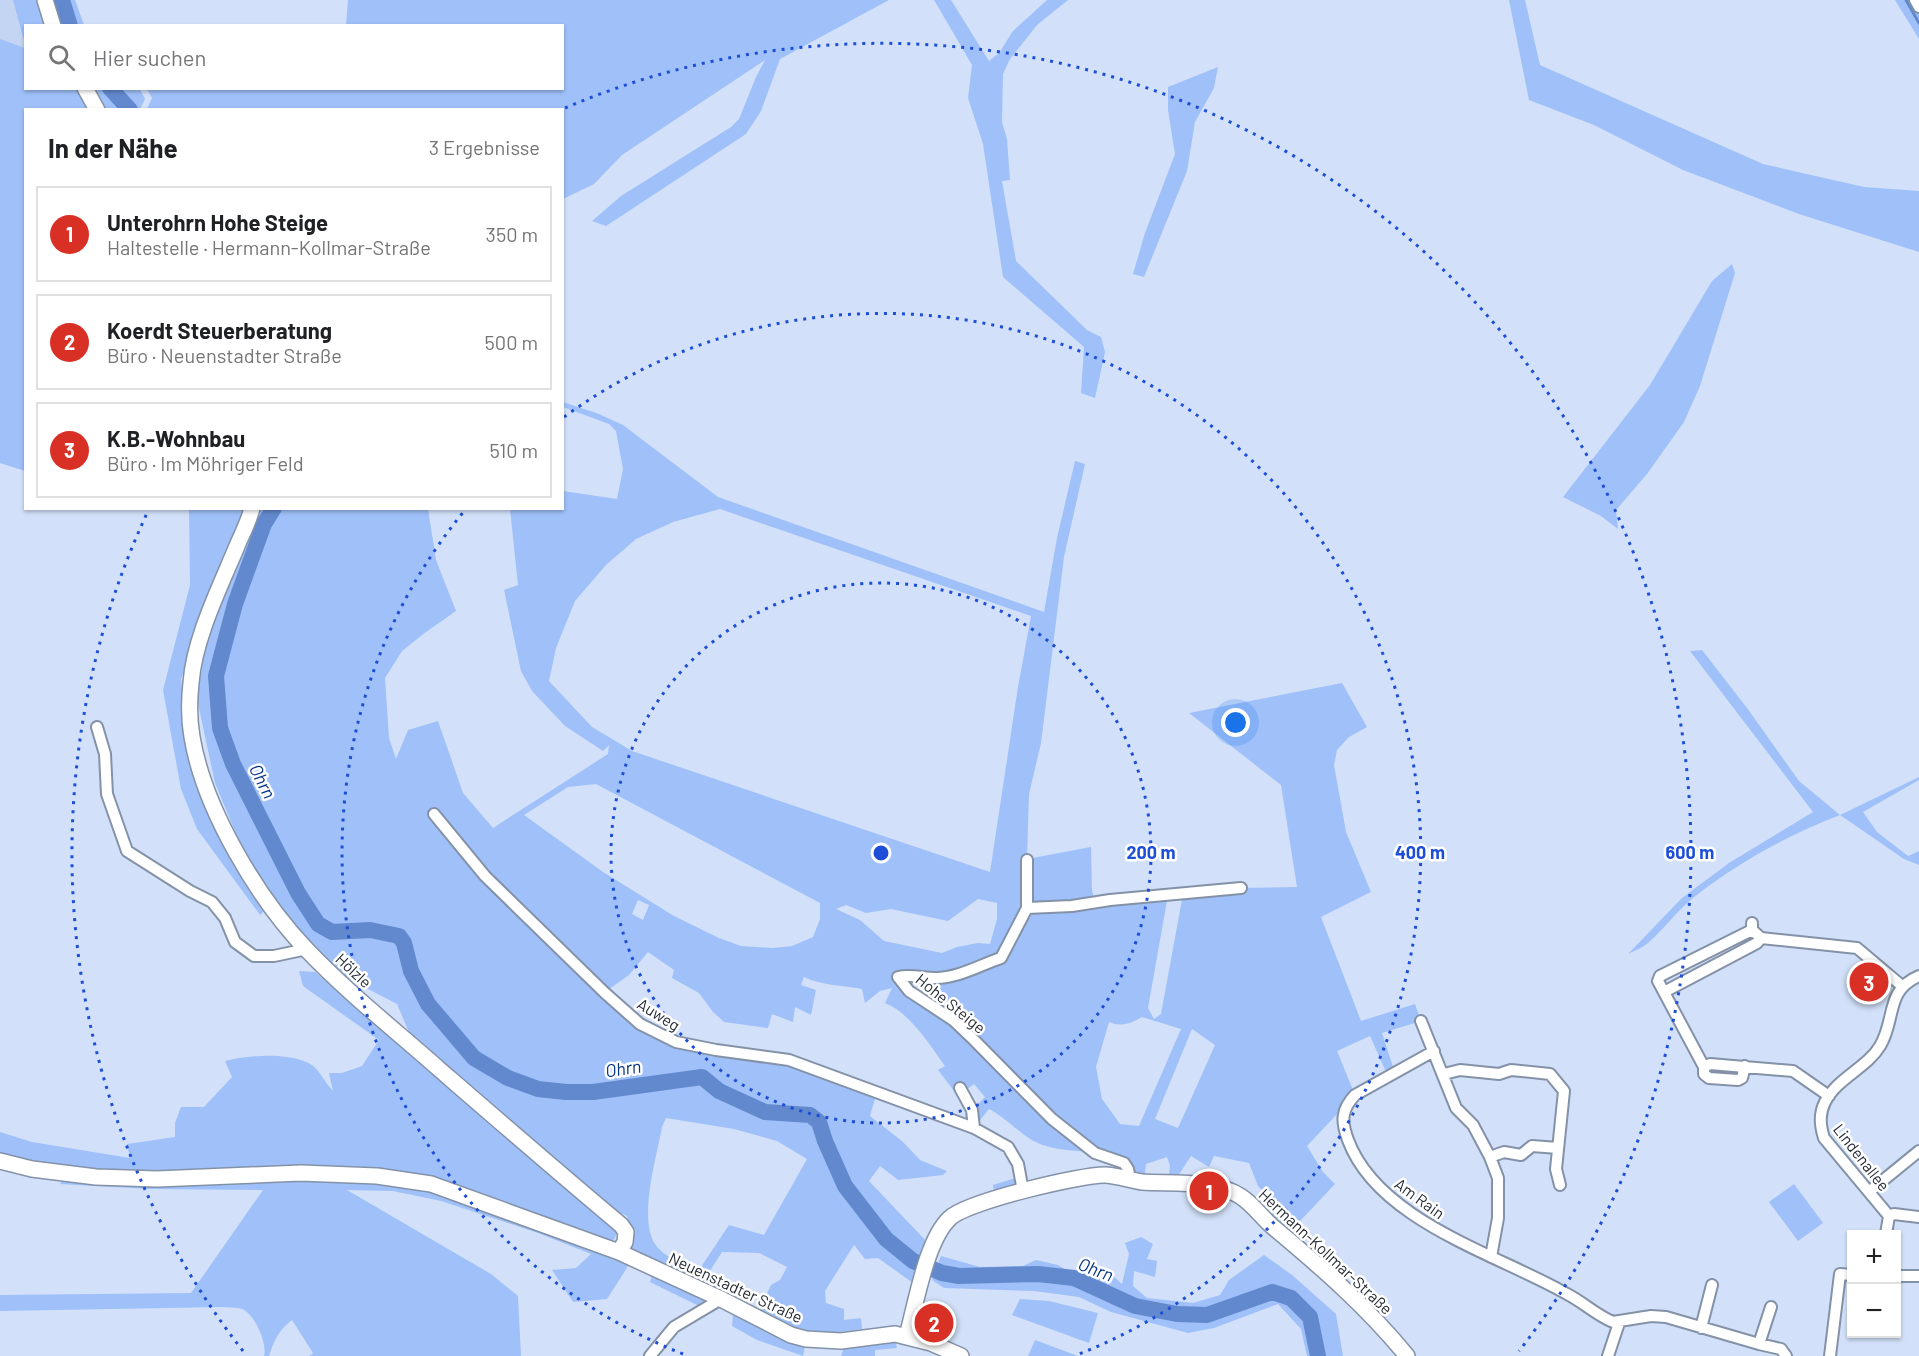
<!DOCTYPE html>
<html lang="de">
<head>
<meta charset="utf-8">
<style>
  body { margin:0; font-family:Barlow,sans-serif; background:#f6f6f6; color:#202124 }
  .controls { position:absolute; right:18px; bottom:18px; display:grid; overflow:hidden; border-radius:0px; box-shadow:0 2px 4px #0004 }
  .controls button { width:54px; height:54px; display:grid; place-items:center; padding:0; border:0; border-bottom:2px solid #e0e0e0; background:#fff; color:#202124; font:30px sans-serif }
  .you { position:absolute; left:1236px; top:723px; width:21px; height:21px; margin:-15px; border:4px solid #fff; border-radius:50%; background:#1a73e8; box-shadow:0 0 0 9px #1a73e833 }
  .badge { display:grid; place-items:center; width:39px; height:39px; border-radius:50%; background:#d93025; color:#fff; font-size:20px; font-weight:700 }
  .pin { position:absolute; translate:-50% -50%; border:3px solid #fff; box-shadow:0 2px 6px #0006 }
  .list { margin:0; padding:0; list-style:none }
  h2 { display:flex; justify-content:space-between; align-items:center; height:78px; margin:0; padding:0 24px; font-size:26px }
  h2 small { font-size:20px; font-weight:400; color:#757577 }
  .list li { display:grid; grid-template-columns:39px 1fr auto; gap:18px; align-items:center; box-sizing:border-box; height:96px; margin:0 12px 12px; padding:0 12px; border:2px solid #e0e0e0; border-radius:0px }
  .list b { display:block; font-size:22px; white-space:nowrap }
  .list p { margin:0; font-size:20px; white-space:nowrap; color:#757577 }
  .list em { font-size:20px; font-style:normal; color:#757577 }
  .icon { flex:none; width:33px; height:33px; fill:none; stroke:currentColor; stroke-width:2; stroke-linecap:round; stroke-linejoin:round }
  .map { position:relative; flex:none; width:1919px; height:1356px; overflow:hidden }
  .search { position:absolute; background:#fff; box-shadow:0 2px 4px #0004; left:24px; top:24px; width:540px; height:66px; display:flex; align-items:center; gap:15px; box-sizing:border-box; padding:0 21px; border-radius:0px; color:#757577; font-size:22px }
  .panel { position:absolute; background:#fff; box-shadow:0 2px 4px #0004; left:24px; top:108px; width:540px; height:402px; border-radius:0px }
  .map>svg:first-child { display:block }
  .built { fill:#c3d5f3 }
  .green { fill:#9fc0f9; fill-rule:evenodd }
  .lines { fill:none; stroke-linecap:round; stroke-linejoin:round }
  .stream { stroke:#6289ce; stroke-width:3 }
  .river { stroke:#6289ce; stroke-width:16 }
  .street-casing { stroke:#8492a8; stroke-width:14 }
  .secondary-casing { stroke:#8492a8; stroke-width:18 }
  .street { stroke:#fff; stroke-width:10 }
  .secondary { stroke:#fff; stroke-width:15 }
  .ring { fill:none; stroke:#1d4ed8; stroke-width:3; stroke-dasharray:3 6 }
  .labels { text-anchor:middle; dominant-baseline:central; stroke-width:5; stroke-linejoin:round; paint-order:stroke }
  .street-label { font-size:16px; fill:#252b34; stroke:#fff }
  .water-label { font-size:18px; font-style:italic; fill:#063486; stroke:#fff }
  .centre { fill:#1d4ed8; stroke:#fff; stroke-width:3 }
  .ring-label { font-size:18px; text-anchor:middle; font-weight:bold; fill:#1d4ed8; stroke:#fff; stroke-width:5; stroke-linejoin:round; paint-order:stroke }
</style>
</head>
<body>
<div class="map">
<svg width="1919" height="1356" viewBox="0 0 1919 1356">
  <rect width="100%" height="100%" fill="#d2e1f9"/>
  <path class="built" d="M0,0H13L25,48L0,39Z"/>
  <path class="green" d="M13,0H36L45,25L26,26L25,45Z
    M50,0H75L84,25H59Z
    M348,0H889L780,59L761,111L746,134L606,226L592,221L621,196L731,127L739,119L756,77L765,60L622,155L594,184L563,199L562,110L147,109L152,98L147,89L562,88V26L346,25Z
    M934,0H951L989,61L999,53L1013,31L1047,0H1068L1037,25L1010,59L1003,74L1002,122L1007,139L1010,180L1002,181L1016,261L1087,330L1101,337L1105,352L1095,398L1081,393L1084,347L1003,277L983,144L968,98L972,65Z
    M1509,0H1525L1540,65L1763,164L1864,187L1919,191V252L1799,214L1683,170L1594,125L1529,100Z
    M1895,0H1919V39Z
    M0,39L25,48L26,88L77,89L89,109L26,110L25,471L0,463Z
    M1218,67L1214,88L1195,122L1187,171L1144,277L1133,274L1145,233L1175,154L1168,110V87Z
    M90,89H140L145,99L140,109H102Z
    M1732,264L1735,273L1700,386L1684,422L1647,474L1616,510L1618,529L1601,516L1563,497L1650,385L1712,281Z
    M563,402L599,414L623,425L718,497L1044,612L1057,538L1075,461L1085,464L1064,557L1041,743L1029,794L1027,859L1091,847L1092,891L1095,902L1168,895L1148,1008L1154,1019L1161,1014L1183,894L1241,888L1297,887L1281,785L1189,713L1342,683L1367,727L1349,737L1337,750L1334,765L1346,832L1371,892L1321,917L1361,1021L1415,1004L1421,1021L1382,1033L1394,1070L1387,1074L1370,1036L1337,1051L1355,1095L1307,1146L1323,1172L1335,1184L1285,1237L1269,1223L1276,1204L1258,1186L1249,1163L1214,1156L1209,1167L1191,1156L1178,1176L1169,1174L1170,1166L1167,1157L1146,1164L1144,1182C1130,1170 1111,1156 1092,1153C1077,1150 1061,1151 1046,1146C1024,1140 1009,1119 989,1109L974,1128L972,1110L985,1097L974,1084L958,1096L938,1070L945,1066C930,1045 909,1012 885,1003L892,988L880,991L865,1003L862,989C842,985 823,986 804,977L801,985L816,990L811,1015L795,1007L793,1022L772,1014L768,1028L724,1022L713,1012L699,993L672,978L674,970L648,952L629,975L605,992L640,1024L676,1042L789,1060L877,1092L870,1116L903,1142L920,1160L947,1171L943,1175L898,1180L880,1166L869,1181L928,1243L913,1283L878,1258L865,1259L854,1245L825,1291L826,1303L844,1309V1320L861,1318L862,1329L832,1333L794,1331L758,1313L771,1285L780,1280L787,1267L759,1253L722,1252L703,1282L627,1250L632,1236L627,1216L610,1208L411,1037L397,1004L347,978L288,921L246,858L215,783L197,699L206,637L252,509H428L436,560L456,611L426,632L402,651L385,678L389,738L396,759L408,730L438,721L463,793L493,828L608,754L609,745L603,751L565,726L532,691L521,671L504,590L518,585L510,509L562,508L563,491L617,499L623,469L616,431L609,424L563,407ZM720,509L1031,616L1018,687L990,872L632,751L592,727L549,681L556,648L575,601L606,565L636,539L673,522ZM596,784L820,903V919L813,937L792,946L773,948L741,946L719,938L674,916L603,872L524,815L568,787ZM978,899L997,903V919L990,944L978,943L957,947L942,953L884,941L860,920L836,909L846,905L866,913L891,909L948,921ZM638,900L649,905L643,920L632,914ZM922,976L948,1001L962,1027L899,977ZM1142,1017L1181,1029L1139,1126L1120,1124L1102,1099L1096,1067L1109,1022C1120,1027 1131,1024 1142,1017ZM1192,1029L1215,1045L1178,1128L1155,1119ZM666,1118L734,1129L777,1141L807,1159L764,1235L729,1225L699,1270C684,1263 664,1258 655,1244C638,1219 657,1155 662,1127Z
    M189,509H245L181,679L186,732L267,908L260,915L197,829L181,789L163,690L190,585Z
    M1702,650L1747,708L1799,781L1840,815L1919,777V780L1863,812L1877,832L1908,856L1919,851V865L1904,859L1840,815C1790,834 1740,862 1698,894C1679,908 1666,927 1648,943C1643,947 1635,951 1628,954L1682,898L1729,863L1813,812L1690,651Z
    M299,971L315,972L583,1201L614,1226L617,1233L614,1240L597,1239L407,1180L630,1263L607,1299L573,1302L552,1270L576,1268L591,1254L538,1233L441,1201L393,1191L347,1190L491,1274L518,1296L521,1356H309L313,1353L292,1320C279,1330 274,1340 269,1356H264C268,1344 254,1313 242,1309C236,1307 228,1308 222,1307L0,1311V1295L191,1293L263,1190L149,1189L60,1184L66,1174L0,1161V1132L32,1142L130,1158L127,1144L175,1137V1123L181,1107H204L232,1077L225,1061C247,1055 291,1052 312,1065C320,1071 326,1084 333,1091L329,1073H342L362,1066L379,1040L303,986Z
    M1019,1177L1021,1184L994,1193L993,1185Z
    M1794,1184L1823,1223L1798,1241L1769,1202Z
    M1141,1237L1153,1244L1147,1259L1157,1261L1155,1277L1134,1271L1133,1286L1147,1298L1193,1303L1220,1295L1229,1280L1264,1255L1292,1275L1336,1314L1343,1356H1307L1301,1329L1278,1304L1214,1328L1188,1333L1111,1312L1079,1297L1034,1291L944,1288L932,1280L941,1256L980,1267L1023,1266L1036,1260L1058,1265L1068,1271L1093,1269L1112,1275L1122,1284L1129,1254L1125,1243Z
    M653,1272L711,1302L703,1308L650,1282Z
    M1020,1299L1049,1301L1098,1313L1089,1343L1012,1315Z
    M733,1314L767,1333L805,1347L803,1356L757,1340L732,1326Z
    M895,1339L897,1348L875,1350V1356H841L845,1345Z
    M1035,1340L1078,1356H1028Z"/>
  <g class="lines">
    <path class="stream" d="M1906,0L1919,23"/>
    <path class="river" d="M62,0L70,26
      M110,88L130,110
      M274,508L264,524L235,604L216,676L220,728L233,764L298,893L318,924L332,932L370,930L399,936L404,943L411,971L428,1004L474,1058L508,1078L538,1089L566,1092H593L702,1077L719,1091L765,1112L810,1115L819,1122L825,1141L845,1186L886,1239L913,1261L942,1273L959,1276L1038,1274L1074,1278L1135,1306L1177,1314L1207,1315L1272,1292L1291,1298L1310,1317L1318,1356"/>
    <defs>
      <path id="street" d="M1915,0L1919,7
        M97,727L105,754L107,794L127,851L190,891L212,902L225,918L235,942L254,956H274L307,949
        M434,814L485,876L605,993L640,1024L676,1042L716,1050L789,1060L974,1128L1008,1147L1018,1164L1023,1191
        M1027,860V908L1001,958C980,965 958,978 936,978C923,978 911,974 898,977L909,991L953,1020L974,1040L1052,1119L1095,1153L1124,1163L1128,1169L1130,1180
        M1027,908L1072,906L1110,900L1241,888
        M1752,923V930L1761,938L1857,948L1902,986
        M1664,992L1757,943L1761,938
        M1421,1021L1456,1108L1473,1125L1490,1157L1498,1178V1218L1491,1257
        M1434,1051L1355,1095C1341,1110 1341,1121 1348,1140C1378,1221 1497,1254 1567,1294C1583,1302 1596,1315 1613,1322L1651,1316L1666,1317L1759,1344L1781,1349L1786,1356
        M1745,1066L1742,1078L1738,1080L1709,1078L1704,1074V1067L1658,981L1660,976L1752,930
        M1704,1067L1710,1064L1793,1071L1829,1096
        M1444,1074L1460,1070L1499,1074L1511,1070L1550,1074L1564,1091L1556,1169L1560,1185
        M960,1088L972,1110L974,1128
        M1490,1157L1504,1152L1521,1155L1532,1146L1558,1148
        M1870,1191L1919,1151
        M1889,1216L1824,1138C1820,1125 1819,1114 1825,1102C1837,1078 1867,1068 1880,1046C1896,1020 1885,990 1919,976
        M1889,1216L1894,1214L1919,1217
        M1886,1234L1889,1216
        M1896,1276H1919
        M1701,1328L1712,1285
        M1759,1344L1771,1307
        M650,1356L674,1327L721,1299
        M1608,1356L1619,1323
        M1830,1356L1840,1274L1852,1275"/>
      <path id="secondary" d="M45,0L53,26
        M85,88L97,110
        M252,508C249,521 242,534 237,546C220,587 194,639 191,683C189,701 189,720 192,737C204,809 258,899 307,950C348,993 395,1030 439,1069C499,1121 560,1174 621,1225L626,1232L625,1242L619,1252
        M0,1161L32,1169L96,1177L157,1179L301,1173L377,1176L431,1184L619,1252L721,1299L791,1335L806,1339L841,1341L895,1334L931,1343L961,1356
        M907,1336C916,1304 926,1240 950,1218C966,1202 1082,1174 1106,1175C1118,1176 1130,1180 1142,1182C1170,1184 1216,1180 1240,1196C1253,1204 1262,1218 1273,1227C1321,1267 1368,1308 1407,1356"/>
    </defs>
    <use href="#street" class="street-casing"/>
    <use href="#secondary" class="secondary-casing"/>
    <use href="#street" class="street"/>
    <use href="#secondary" class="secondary"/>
  </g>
  <g class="ring">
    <circle cx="881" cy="853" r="270"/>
    <path d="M683 1354A539 539 0 0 1 465 510M564 417A539 539 0 1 1 1079 1354"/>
    <path d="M243 1351A809 809 0 0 1 148 511M565 108A809 809 0 0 1 1519 1351"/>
  </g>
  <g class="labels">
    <g class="street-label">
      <text transform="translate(354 970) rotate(43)">Hölzle</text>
      <text transform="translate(951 1003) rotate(39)">Hohe Steige</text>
      <text transform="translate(659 1014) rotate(32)">Auweg</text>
      <text transform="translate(1862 1157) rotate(52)">Lindenallee</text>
      <text transform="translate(1420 1198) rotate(36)">Am Rain</text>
      <text transform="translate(1326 1251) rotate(43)">Hermann-Kollmar-Straße</text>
      <text transform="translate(736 1287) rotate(25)">Neuenstadter Straße</text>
    </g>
    <g class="water-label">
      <text transform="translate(263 781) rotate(63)">Ohrn</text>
      <text transform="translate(623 1068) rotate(-8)">Ohrn</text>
      <text transform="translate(1096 1269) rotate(21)">Ohrn</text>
    </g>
  </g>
  <circle cx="881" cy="853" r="9" class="centre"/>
  <g class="ring-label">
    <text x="1151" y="859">200 m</text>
    <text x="1420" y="859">400 m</text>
    <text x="1690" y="859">600 m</text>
  </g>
</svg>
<div class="controls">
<button>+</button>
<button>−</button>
</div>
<div class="you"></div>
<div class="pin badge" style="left:1209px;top:1191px">1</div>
<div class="pin badge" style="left:934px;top:1323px">2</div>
<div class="pin badge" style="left:1869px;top:982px">3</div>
<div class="search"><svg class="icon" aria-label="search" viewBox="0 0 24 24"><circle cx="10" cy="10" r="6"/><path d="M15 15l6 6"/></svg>Hier suchen</div>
<section class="panel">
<h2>In der Nähe<small>3 Ergebnisse</small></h2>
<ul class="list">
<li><span class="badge">1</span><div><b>Unterohrn Hohe Steige</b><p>Haltestelle · Hermann-Kollmar-Straße</p></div><em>350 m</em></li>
<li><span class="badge">2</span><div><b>Koerdt Steuerberatung</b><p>Büro · Neuenstadter Straße</p></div><em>500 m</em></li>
<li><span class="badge">3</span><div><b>K.B.-Wohnbau</b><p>Büro · Im Möhriger Feld</p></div><em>510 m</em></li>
</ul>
</section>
</div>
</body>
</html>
